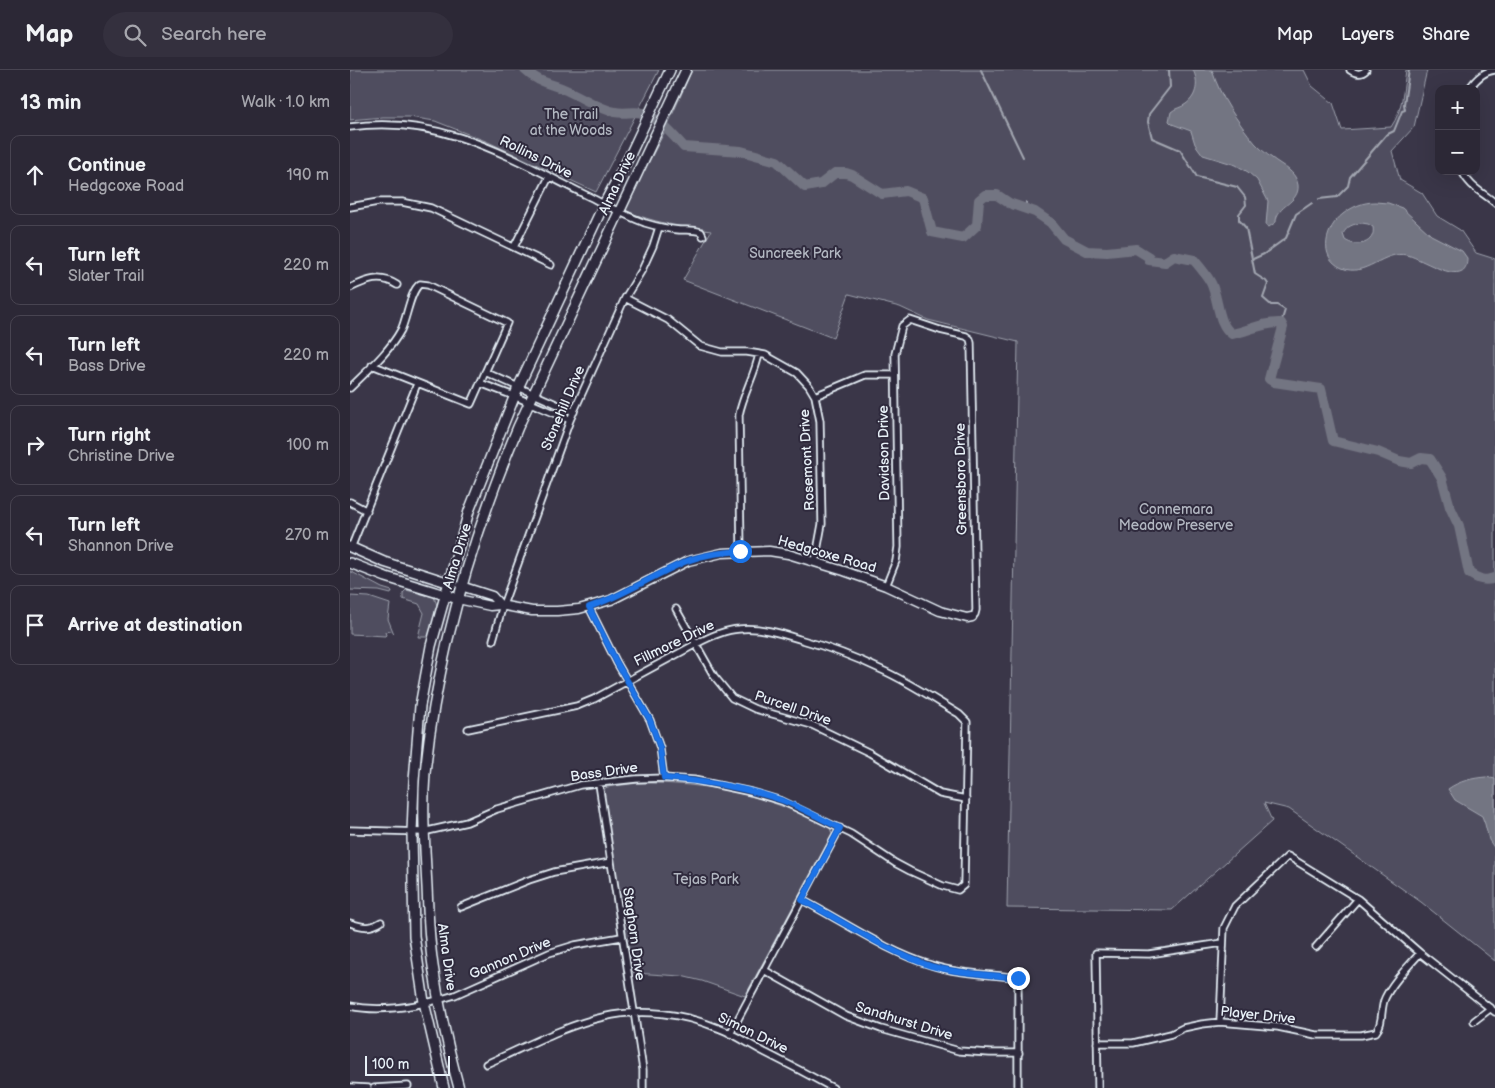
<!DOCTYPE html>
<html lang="en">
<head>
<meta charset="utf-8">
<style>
  body { margin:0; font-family:"Balsamiq Sans",sans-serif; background:#34303e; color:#f1f3f6 }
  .controls { position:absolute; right:15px; top:15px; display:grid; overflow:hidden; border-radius:10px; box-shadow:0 5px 20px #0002 }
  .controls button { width:45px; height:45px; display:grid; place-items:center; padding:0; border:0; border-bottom:1px solid #484451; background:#2c2836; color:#f1f3f6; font:25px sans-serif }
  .scale { position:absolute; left:15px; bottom:12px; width:85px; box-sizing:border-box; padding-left:5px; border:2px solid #e8f1f8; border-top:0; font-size:14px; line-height:18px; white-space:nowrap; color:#e8f1f8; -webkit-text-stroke:4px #2f2a3d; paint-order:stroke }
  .stop { position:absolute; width:15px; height:15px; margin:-11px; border:4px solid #1a73e8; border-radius:50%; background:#fff }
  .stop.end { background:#1a73e8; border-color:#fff; box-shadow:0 1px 5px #0008 }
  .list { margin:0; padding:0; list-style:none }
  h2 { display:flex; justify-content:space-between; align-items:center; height:65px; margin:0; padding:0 20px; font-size:21px }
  h2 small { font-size:16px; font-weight:400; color:#a6a6ad }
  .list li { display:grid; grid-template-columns:32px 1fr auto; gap:15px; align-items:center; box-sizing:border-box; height:80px; margin:0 10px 10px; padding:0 10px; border:1px solid #484451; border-radius:10px }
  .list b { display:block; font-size:19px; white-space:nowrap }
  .list p { margin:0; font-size:16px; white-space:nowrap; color:#a6a6ad }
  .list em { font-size:16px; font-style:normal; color:#a6a6ad }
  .icon { flex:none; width:28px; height:28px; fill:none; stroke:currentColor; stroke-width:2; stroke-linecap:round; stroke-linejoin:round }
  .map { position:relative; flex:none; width:1145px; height:1018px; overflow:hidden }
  header { display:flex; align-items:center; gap:30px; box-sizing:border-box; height:70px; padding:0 25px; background:#2c2836; border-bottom:1px solid #484451 }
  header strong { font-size:24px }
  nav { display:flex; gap:28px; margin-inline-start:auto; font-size:18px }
  .search { width:350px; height:45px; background:#34303e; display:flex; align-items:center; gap:12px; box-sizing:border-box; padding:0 18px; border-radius:28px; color:#a6a6ad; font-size:19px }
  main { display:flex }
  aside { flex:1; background:#2c2836 }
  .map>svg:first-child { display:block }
  .green { fill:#504e5f; stroke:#9ca0ac }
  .water { fill:#737482; stroke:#a2a6b1; fill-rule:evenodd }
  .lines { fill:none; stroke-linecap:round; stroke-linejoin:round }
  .stream { stroke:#a2a6b1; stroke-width:2 }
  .river { stroke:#737482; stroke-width:10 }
  .minor-casing { stroke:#e8f1f8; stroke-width:9 }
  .tertiary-casing { stroke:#e8f1f8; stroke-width:11 }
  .secondary-casing { stroke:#e8f1f8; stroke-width:12 }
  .minor { stroke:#2f2a3d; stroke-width:5.5 }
  .tertiary { stroke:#2f2a3d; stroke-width:8 }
  .secondary { stroke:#2f2a3d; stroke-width:9 }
  .route { stroke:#1a73e8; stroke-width:6 }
  .labels { text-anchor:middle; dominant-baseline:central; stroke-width:4; stroke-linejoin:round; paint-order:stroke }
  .park-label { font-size:14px; fill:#b3b8c2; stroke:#2f2a3d }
  .street-label { font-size:14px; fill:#e8f1f8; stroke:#2f2a3d }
</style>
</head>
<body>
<header>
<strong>Map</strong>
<div class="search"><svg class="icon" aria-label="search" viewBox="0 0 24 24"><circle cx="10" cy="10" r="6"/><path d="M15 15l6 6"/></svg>Search here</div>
<nav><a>Map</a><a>Layers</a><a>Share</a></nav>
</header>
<main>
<aside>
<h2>13 min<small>Walk · 1.0 km</small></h2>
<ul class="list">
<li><svg class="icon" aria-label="ahead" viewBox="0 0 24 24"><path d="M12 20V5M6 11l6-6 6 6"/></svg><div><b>Continue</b><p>Hedgcoxe Road</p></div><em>190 m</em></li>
<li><svg class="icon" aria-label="left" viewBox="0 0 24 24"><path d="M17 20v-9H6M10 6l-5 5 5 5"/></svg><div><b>Turn left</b><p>Slater Trail</p></div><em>220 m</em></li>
<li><svg class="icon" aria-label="left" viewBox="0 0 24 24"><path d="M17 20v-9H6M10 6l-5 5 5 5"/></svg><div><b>Turn left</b><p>Bass Drive</p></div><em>220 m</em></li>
<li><svg class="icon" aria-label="right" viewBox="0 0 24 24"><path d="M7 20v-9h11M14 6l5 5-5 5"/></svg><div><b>Turn right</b><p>Christine Drive</p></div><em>100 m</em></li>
<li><svg class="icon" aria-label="left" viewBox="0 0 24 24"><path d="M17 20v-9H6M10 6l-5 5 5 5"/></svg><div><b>Turn left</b><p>Shannon Drive</p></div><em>270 m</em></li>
<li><svg class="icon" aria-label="arrive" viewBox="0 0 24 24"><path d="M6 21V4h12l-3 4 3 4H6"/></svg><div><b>Arrive at destination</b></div></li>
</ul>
</aside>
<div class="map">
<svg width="1145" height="1018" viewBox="0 0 1145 1018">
  <rect width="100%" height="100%" fill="#3a3648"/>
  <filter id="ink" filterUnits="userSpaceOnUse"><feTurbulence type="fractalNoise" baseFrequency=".02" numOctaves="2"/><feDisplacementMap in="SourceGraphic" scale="10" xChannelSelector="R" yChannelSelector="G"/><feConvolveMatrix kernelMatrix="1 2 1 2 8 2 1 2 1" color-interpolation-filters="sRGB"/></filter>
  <g filter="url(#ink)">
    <path class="green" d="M0,0H309L246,122L138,72L85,51L59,47H33L0,50Z
      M342,0H954L962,16L983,33L992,60L1041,57C1053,40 1053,20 1056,0H1077L1064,57L1042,81L1050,110L1072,123L1087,146L1110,160L1126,183L1145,189V891L1071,832L939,739L914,733L922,751L822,840L657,838L668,272L578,250L550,237L499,224L483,268L333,210L361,161C330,157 302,152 274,140L316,59Z
      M0,501L32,518L42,521L41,524L29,521L0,520Z
      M56,520L84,527L87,535L85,540V547L78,567H68L74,543L69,534L53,529V523Z
      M0,526L19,527L40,534L38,549L44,564L41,561L35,562L36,565L35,566L0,564Z
      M288,713C357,712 419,725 480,758L482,764L395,926L352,911L331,906L284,903L280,899L253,720L257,717Z"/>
    <path class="water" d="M843,0H862C870,27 887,51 905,73C910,78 916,84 922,88C932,96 946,101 948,115C950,133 926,135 926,152L919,157L916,155L918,131L907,110L898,102L886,95L853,85L845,74L841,61L822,54L819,51L821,42C825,38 831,38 836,34C847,26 849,12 843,0Z
      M1025,132L1038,133L1052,138L1081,165L1112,181L1117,188C1118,221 1072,188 1057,185C1033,180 1016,208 992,198C967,187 976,157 993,144C1002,137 1013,132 1025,132ZM1012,153L1018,154L1023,157C1026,174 1006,178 995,170L993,164C997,156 1003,154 1012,153Z
      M1136,707L1145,709V779L1139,770L1135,754L1132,746L1105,730L1098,719C1109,711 1123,708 1136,707Z"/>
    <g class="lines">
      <path class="stream" d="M631,0L673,87
        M819,0L820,17L799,44L798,52L802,68L830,80L847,107L887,117L895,127L896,135L889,144V150L896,158L905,204L916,211L918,214L913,228L921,235H927L935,240L931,253
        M969,129L987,127L998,116L1000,107L1036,65L1044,61L1052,41L1055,40L1054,34L1059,0
        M676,132V139
        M903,189L914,184L936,168L946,144L962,133"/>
      <path class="river" d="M175,0C187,12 202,14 216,20C232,27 248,39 265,42C274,44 284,41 293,43C309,48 323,65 334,77L391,81L427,91L455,117L471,114L485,103H496L502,105L532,124L556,121L573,128L582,162L613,168L627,155L629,130L635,125H647L659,133L685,142L701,153L714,169L737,181L757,182L786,179L799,187V190L815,192L824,186L844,190C850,197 857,205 861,213C869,229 867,254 882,264C899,261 913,252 931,253L933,257L919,309L924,312L971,319L983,371L1028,382L1049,391L1061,393L1071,388L1080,389L1092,408L1100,437L1109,456L1119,503C1128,509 1135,512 1145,508"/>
      <defs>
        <path id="minor" d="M1000,0C1006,4 1011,5 1016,0
          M1119,19C1125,10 1133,1 1145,0
          M0,57C92,44 161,88 240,127C258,136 276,146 295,153C305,156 318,159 329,160C336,160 344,159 351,162L353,166
          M1112,101C1119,117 1134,123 1145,133
          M0,137L28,132H52L81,138L201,195
          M164,177L199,107
          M0,218C17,210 30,204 47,215
          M275,228L318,250L350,276L372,282H397L415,285L447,303L459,316L465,326L470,351L472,454L465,492
          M135,302L224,342
          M130,313L164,326L220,350
          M0,318C18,300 39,282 51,260C57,248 60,221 70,214L78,215L157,253L121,334L22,295
          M465,326L515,305H544
          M0,432L17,441
          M1,478L67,314
          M391,481L389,345C393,324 405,305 409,284
          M536,516L546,491L548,477L545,284L552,256L560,250L590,260L616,266L620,269L621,273L626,540L625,544L622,547
          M239,537L267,593L300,650L310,678L314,708
          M326,539L364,606L382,628L405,639L462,655L520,683L590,724L616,729
          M143,570L153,535L220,350L275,228L292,200L303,176L309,157
          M249,714L293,1000V1018
          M0,760L73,762L117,752L147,739L230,715L286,709L314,708L344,710L401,722L432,731L501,764L545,793L560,801L593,816L608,820L614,815L617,652L609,644C584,629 559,612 532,600C505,587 478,577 449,569C430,563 410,557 389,559C374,560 359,567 346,574L244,629L227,636L118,659
          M452,830C493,851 537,882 581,895C608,904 639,904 668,908V1018
          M111,837L179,810L204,802L261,792
          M0,853C12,857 20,859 31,852
          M966,877L1008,829
          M414,900L496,946L531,959L609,981L640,983H669
          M0,936C33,943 73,935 105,925L199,883L225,875L271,867
          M1124,951L1141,938
          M870,952L874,858L885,836L938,786L1008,829L1070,883L1145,942
          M380,964L490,758
          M747,973H783L821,964L833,958L852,954L870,952L928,957L966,965H1011L1026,962C1034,952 1030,939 1035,928C1043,911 1058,897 1070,883
          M136,994C173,978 213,956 253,947C291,938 332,943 368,958C385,964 400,975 416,983C438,994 461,1006 483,1018
          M0,1017L18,1018
          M24,1018L58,1016
          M748,1018L746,883L799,884L873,873"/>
        <path id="tertiary" d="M111,516L142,526L150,535
          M108,529L140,536L150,535L182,541H207L229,539L261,530L338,491L372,483L419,481L438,484L494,501L536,516L590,541L617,548L622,547"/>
        <path id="secondary" d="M0,477L34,492L103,514
          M0,493L36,507L108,529
          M94,1018L74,932L64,866L62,763L64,711L70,636L81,576L119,441L167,320L254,134L280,85L320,0
          M109,1018C98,978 89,937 83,896C79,869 78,843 77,817C75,779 72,741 75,703C87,583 122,468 168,357L336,0"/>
      </defs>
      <use href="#minor" class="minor-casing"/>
      <use href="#tertiary" class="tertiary-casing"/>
      <use href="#secondary" class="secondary-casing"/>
      <use href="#minor" class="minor"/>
      <use href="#tertiary" class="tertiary"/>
      <use href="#secondary" class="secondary"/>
    </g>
  </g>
  <g class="lines" filter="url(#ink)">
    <path class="route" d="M390,481C372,483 354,484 337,491C303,505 274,526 239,537L267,593L300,650L310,678L314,708C354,711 393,717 431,730C451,737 471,749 490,758L452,830C493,851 537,882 581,896C608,904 639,904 668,908"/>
  </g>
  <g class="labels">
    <g class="park-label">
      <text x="221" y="44">The Trail<tspan x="221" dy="16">at the Woods</tspan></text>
      <text x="445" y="183">Suncreek Park</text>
      <text x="826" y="439">Connemara<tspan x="826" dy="16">Meadow Preserve</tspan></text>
      <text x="356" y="809">Tejas Park</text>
    </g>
    <g class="street-label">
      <text transform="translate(186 87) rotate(26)">Rollins Drive</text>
      <text transform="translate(267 113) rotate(-65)">Alma Drive</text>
      <text transform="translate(213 338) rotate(-67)">Stonehill Drive</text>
      <text transform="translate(534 383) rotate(-91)">Davidson Drive</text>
      <text transform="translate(457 390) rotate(-93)">Rosemont Drive</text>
      <text transform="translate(611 409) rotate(-91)">Greensboro Drive</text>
      <text transform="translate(477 484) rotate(16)">Hedgcoxe Road</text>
      <text transform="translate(107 486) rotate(-73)">Alma Drive</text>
      <text transform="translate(324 573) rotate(-26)">Fillmore Drive</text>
      <text transform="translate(443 638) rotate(19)">Purcell Drive</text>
      <text transform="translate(254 702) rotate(-8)">Bass Drive</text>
      <text transform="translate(284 864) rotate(82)">Staghorn Drive</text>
      <text transform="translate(97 887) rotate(82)">Alma Drive</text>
      <text transform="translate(160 888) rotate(-23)">Gannon Drive</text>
      <text transform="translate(908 945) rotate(6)">Player Drive</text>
      <text transform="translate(554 951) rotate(17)">Sandhurst Drive</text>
      <text transform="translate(403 963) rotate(26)">Simon Drive</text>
    </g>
  </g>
</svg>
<div class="controls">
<button>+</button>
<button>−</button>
</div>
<div class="scale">100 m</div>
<div class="stop" style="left:390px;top:481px"></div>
<div class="stop end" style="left:668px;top:908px"></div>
</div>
</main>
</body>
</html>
